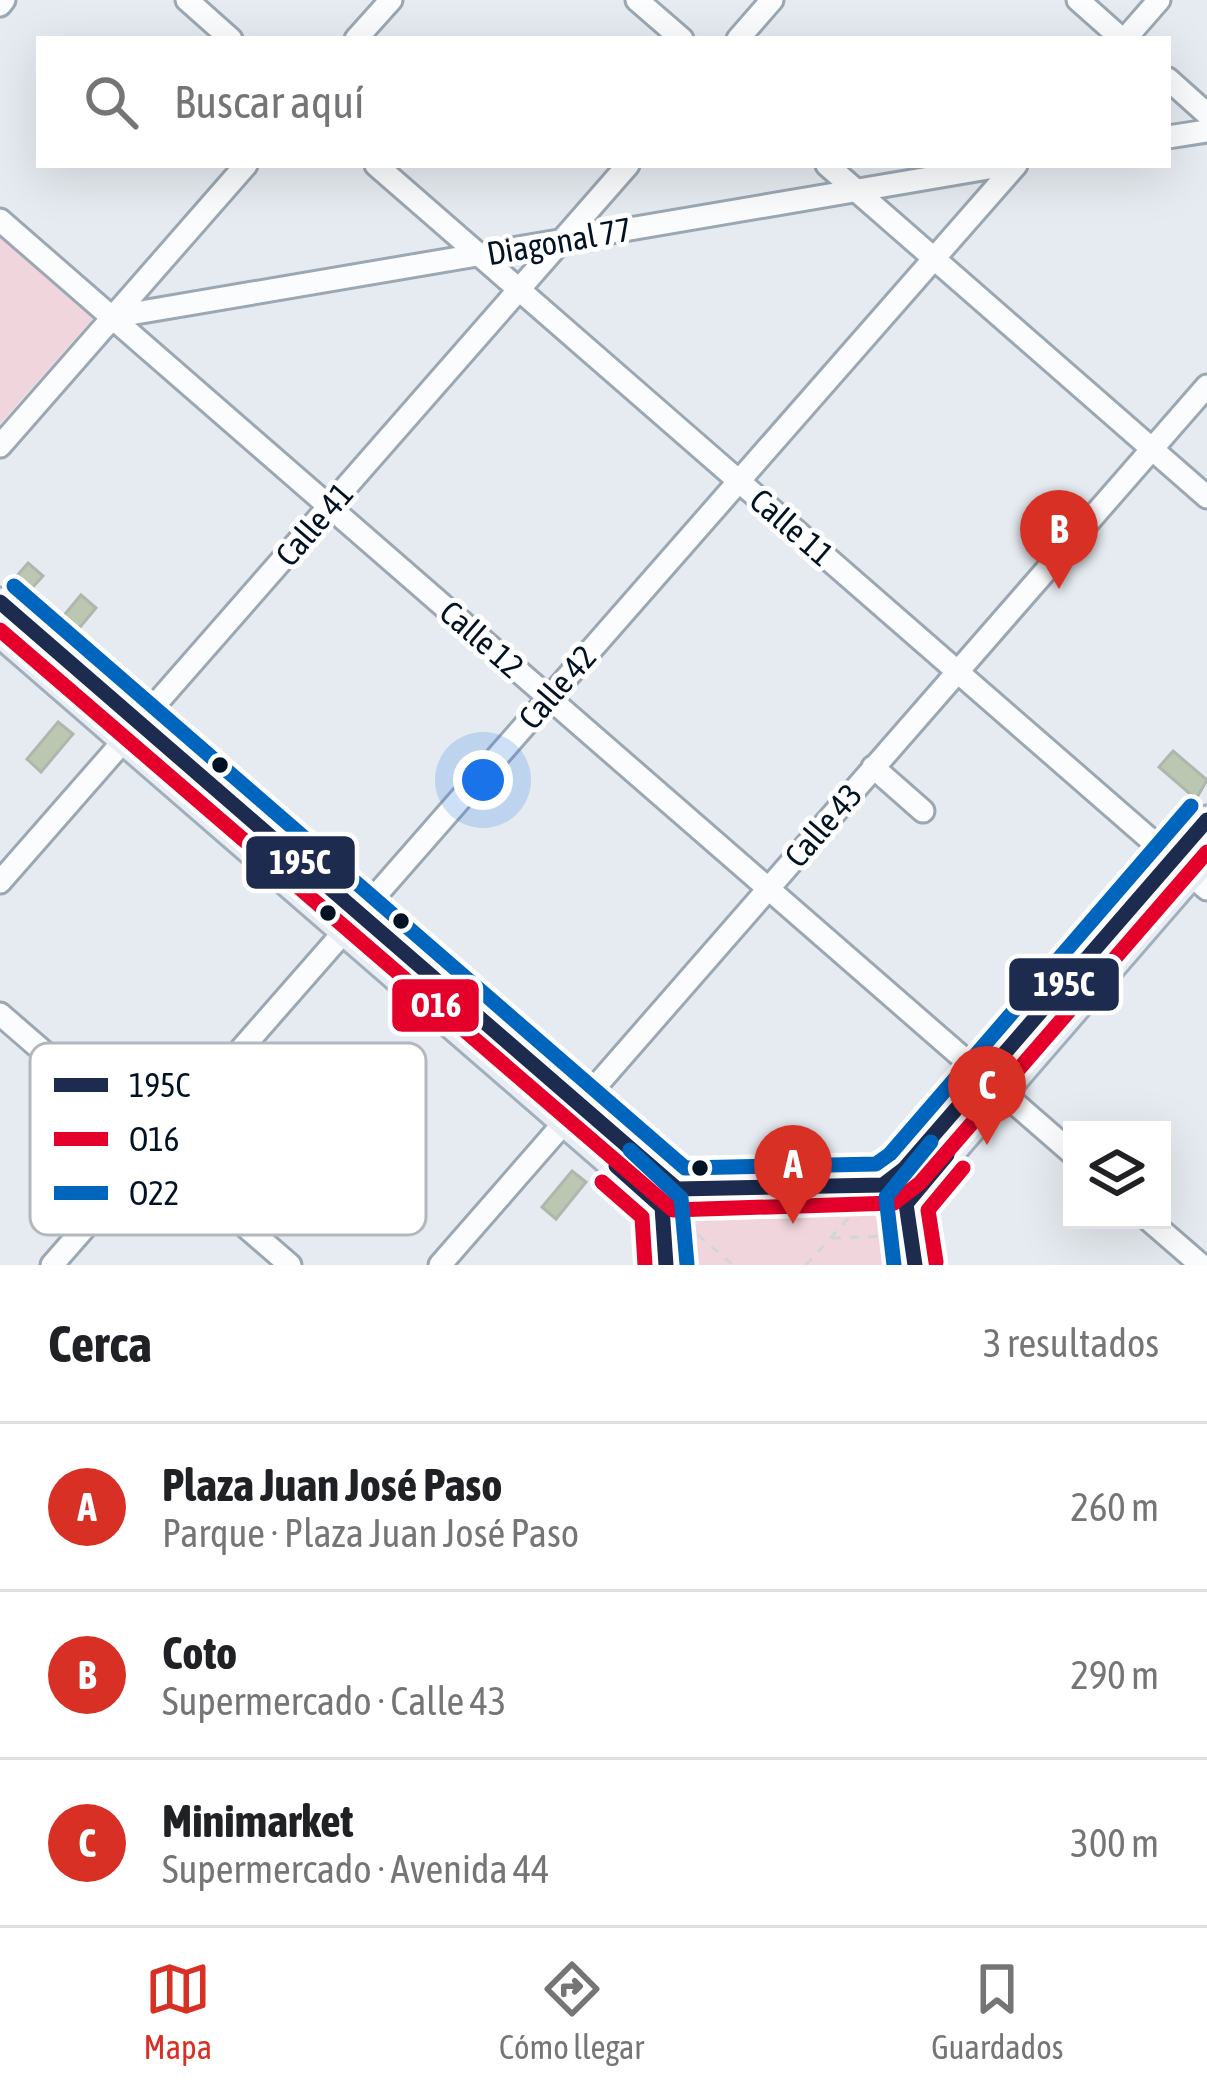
<!DOCTYPE html>
<html lang="es">
<head>
<meta charset="utf-8">
<style>
  body { margin:0; font-family:"Asap Condensed",sans-serif; background:#f6f6f6; color:#202124 }
  .controls { position:absolute; right:36px; bottom:36px; display:grid; overflow:hidden; border-radius:0px; box-shadow:0 12px 48px #0002 }
  .controls button { width:108px; height:108px; display:grid; place-items:center; padding:0; border:0; border-bottom:3px solid #e0e0e0; background:#fff; color:#202124; font:60px sans-serif }
  .you { position:absolute; left:483px; top:780px; width:42px; height:42px; margin:-30px; border:9px solid #fff; border-radius:50%; background:#1a73e8; box-shadow:0 0 0 18px #1a73e833 }
  .badge { display:grid; place-items:center; width:78px; height:78px; border-radius:50%; background:#d93025; color:#fff; font-size:39px; font-weight:700 }
  .pin { position:absolute; translate:-50% -99px; filter:drop-shadow(0 3px 6px #0008) }
  .pin::after { content:''; position:absolute; top:63px; width:42px; height:36px; background:inherit; clip-path:polygon(0 0,100% 0,50% 100%) }
  .list { margin:0; padding:0; list-style:none }
  h2 { display:flex; justify-content:space-between; align-items:center; height:156px; margin:0; padding:0 48px; font-size:51px }
  h2 small { font-size:39px; font-weight:400; color:#757577 }
  .list li { display:grid; grid-template-columns:78px 1fr auto; gap:36px; align-items:center; box-sizing:border-box; height:168px; padding:0 48px; border-top:3px solid #e0e0e0 }
  .list b { display:block; font-size:45px; white-space:nowrap }
  .list p { margin:0; font-size:39px; white-space:nowrap; color:#757577 }
  .list em { font-size:39px; font-style:normal; color:#757577 }
  .icon { flex:none; width:66px; height:66px; fill:none; stroke:currentColor; stroke-width:2; stroke-linecap:round; stroke-linejoin:round }
  .map { position:relative; flex:none; width:1207px; height:1265px; overflow:hidden }
  .search { position:absolute; background:#fff; box-shadow:0 12px 48px #0002; left:36px; right:36px; top:36px; height:132px; display:flex; align-items:center; gap:30px; box-sizing:border-box; padding:0 42px; border-radius:0px; color:#757577; font-size:45px }
  .sheet { height:660px; background:#fff }
  nav { display:flex; justify-content:space-around; align-items:center; box-sizing:border-box; height:168px; border-top:3px solid #e0e0e0; background:#fff; font-size:33px; color:#757577 }
  nav a { display:grid; justify-items:center; gap:6px }
  nav .on { color:#d93025 }
  .map>svg:first-child { display:block }
  .green { fill:#f0d5dd }
  .building { fill:#bcc7b1; stroke:#afb6ad; stroke-width:3 }
  .lines { fill:none; stroke-linecap:round; stroke-linejoin:round }
  .minor-casing { stroke:#9ba7b2; stroke-width:27 }
  .major-casing { stroke:#a1aebb; stroke-width:33 }
  .path { stroke:#d3d6d8; stroke-width:3; stroke-dasharray:9 9; stroke-linecap:butt }
  .minor { stroke:#fbfcfd; stroke-width:21 }
  .major { stroke:#e7edf3; stroke-width:27 }
  .bus-1-casing { stroke:#fff; stroke-width:24 }
  .bus-2-casing { stroke:#fff; stroke-width:24 }
  .bus-3-casing { stroke:#fff; stroke-width:24 }
  .bus-1 { stroke:#1d2b4f; stroke-width:15 }
  .bus-2 { stroke:#e4002b; stroke-width:15 }
  .bus-3 { stroke:#0065bd; stroke-width:15 }
  .bus-dot { fill:#011224; stroke:#fff; stroke-width:4.5 }
  .labels { text-anchor:middle; dominant-baseline:central; stroke-width:10; stroke-linejoin:round; paint-order:stroke }
  .street-label { font-size:33px; fill:#011224; stroke:#fff }
  .key { fill:#fff; stroke:#b3b8bd; stroke-width:3 }
  .key-label { font-size:33px; fill:#011224 }
  .line-badge { stroke:#fff; stroke-width:4.5 }
  .badge-label { font-size:33px; text-anchor:middle; font-weight:bold; fill:#fff }
</style>
</head>
<body>
<div class="map">
<svg width="1207" height="1265" viewBox="0 0 1207 1265">
  <rect width="100%" height="100%" fill="#e6ebf1"/>
  <path class="green" d="M0,231L98,313L0,424Z
    M853,1191C894,1211 900,1220 904,1265H681C679,1251 681,1230 691,1218C716,1190 816,1194 853,1191Z"/>
  <path class="building" d="M28,563L43,576L23,598L8,586Z
    M81,595L96,608L70,639L55,626Z
    M58,722L73,734L41,772L27,759Z
    M1173,751L1207,780L1196,799L1159,767Z
    M572,1171L586,1182L556,1219L542,1207Z"/>
  <g class="lines">
    <defs>
      <path id="minor" d="M187,0L231,39
        M637,0L682,39
        M1078,0L1122,39
        M0,5L4,0
        M356,39L391,0
        M738,39L772,0
        M1125,39L1159,0
        M1168,79L1207,114
        M1168,137L1207,131
        M376,165L1207,889
        M827,165L1207,497
        M0,220L1072,1153
        M112,317L1006,165
        M0,446L246,165
        M873,767L923,811
        M0,882L628,165
        M0,1014L290,1265
        M1149,1220L1201,1265
        M52,1265L1016,165
        M440,1265L1207,386"/>
      <path id="major" d="M0,602L677,1189
        M0,633L662,1207
        M883,1185L904,1169L1207,820
        M677,1189L883,1185L906,1204L915,1265
        M906,1204L1207,856
        M666,1265L662,1207L675,1192"/>
    </defs>
    <use href="#minor" class="minor-casing"/>
    <use href="#major" class="major-casing"/>
    <path class="path" d="M885,1215L889,1265
      M685,1217L880,1211
      M684,1223L733,1265
      M832,1238L887,1236
      M806,1265L853,1213"/>
    <use href="#minor" class="minor"/>
    <use href="#major" class="major"/>
    <defs>
      <path id="bus-1" d="M0,602L677,1189L883,1185L904,1169L1207,820
        M616,1166L662,1207L666,1265
        M915,1265L906,1204L947,1155"/>
      <path id="bus-2" d="M0,630L673,1210L894,1203L920,1183L1207,852
        M602,1182L642,1217L645,1265
        M936,1262L928,1210L963,1168"/>
      <path id="bus-3" d="M14,586L685,1168L876,1164L890,1154L1191,806
        M630,1150L681,1198L687,1264
        M894,1265L886,1197L931,1142"/>
    </defs>
    <use href="#bus-1" class="bus-1-casing"/>
    <use href="#bus-2" class="bus-2-casing"/>
    <use href="#bus-3" class="bus-3-casing"/>
    <use href="#bus-1" class="bus-1"/>
    <use href="#bus-2" class="bus-2"/>
    <use href="#bus-3" class="bus-3"/>
  </g>
  <g class="bus-dot">
    <circle cx="220" cy="765" r="10"/>
    <circle cx="328" cy="913" r="10"/>
    <circle cx="401" cy="921" r="10"/>
    <circle cx="700" cy="1168" r="10"/>
  </g>
  <g class="labels">
    <g class="street-label">
      <text transform="translate(559 241) rotate(-10)">Diagonal 77</text>
      <text transform="translate(314 524) rotate(-49)">Calle 41</text>
      <text transform="translate(792 527) rotate(41)">Calle 11</text>
      <text transform="translate(482 639) rotate(41)">Calle 12</text>
      <text transform="translate(557 687) rotate(-49)">Calle 42</text>
      <text transform="translate(823 825) rotate(-49)">Calle 43</text>
    </g>
  </g>
  <rect x="30" y="1043" width="396" height="192" rx="18" class="key"/>
  <rect x="54" y="1078" width="54" height="14" fill="#1d2b4f"/>
  <rect x="54" y="1132" width="54" height="14" fill="#e4002b"/>
  <rect x="54" y="1186" width="54" height="14" fill="#0065bd"/>
  <g class="key-label">
    <text x="129" y="1097">195C</text>
    <text x="129" y="1151">O16</text>
    <text x="129" y="1205">O22</text>
  </g>
  <g class="line-badge">
    <rect x="244" y="834" width="113" height="57" rx="12" fill="#1d2b4f"/>
    <rect x="1007" y="956" width="114" height="57" rx="12" fill="#1d2b4f"/>
    <rect x="390" y="977" width="91" height="57" rx="12" fill="#e4002b"/>
  </g>
  <g class="badge-label">
    <text x="300" y="874">195C</text>
    <text x="1064" y="996">195C</text>
    <text x="436" y="1017">O16</text>
  </g>
</svg>
<div class="controls">
<button><svg class="icon" aria-label="layers" viewBox="0 0 24 24"><path d="M12 4l9 5-9 5-9-5zM3 14l9 5 9-5"/></svg></button>
</div>
<div class="you"></div>
<div class="pin badge" style="left:793px;top:1224px">A</div>
<div class="pin badge" style="left:1059px;top:589px">B</div>
<div class="pin badge" style="left:987px;top:1145px">C</div>
<div class="search"><svg class="icon" aria-label="search" viewBox="0 0 24 24"><circle cx="10" cy="10" r="6"/><path d="M15 15l6 6"/></svg>Buscar aquí</div>
</div>
<section class="sheet">
<h2>Cerca<small>3 resultados</small></h2>
<ul class="list">
<li><span class="badge">A</span><div><b>Plaza Juan José Paso</b><p>Parque · Plaza Juan José Paso</p></div><em>260 m</em></li>
<li><span class="badge">B</span><div><b>Coto</b><p>Supermercado · Calle 43</p></div><em>290 m</em></li>
<li><span class="badge">C</span><div><b>Minimarket</b><p>Supermercado · Avenida 44</p></div><em>300 m</em></li>
</ul>
</section>
<nav>
<a class="on"><svg class="icon" aria-label="map" viewBox="0 0 24 24"><path d="M3 6l6-2 6 2 6-2v14l-6 2-6-2-6 2zM9 4v14M15 6v14"/></svg>Mapa</a>
<a><svg class="icon" aria-label="directions" viewBox="0 0 24 24"><path d="M12 3l9 9-9 9-9-9zM9 14v-3h6M13 9l2 2-2 2"/></svg>Cómo llegar</a>
<a><svg class="icon" aria-label="saved" viewBox="0 0 24 24"><path d="M7 4h10v16l-5-4-5 4z"/></svg>Guardados</a>
</nav>
</body>
</html>
